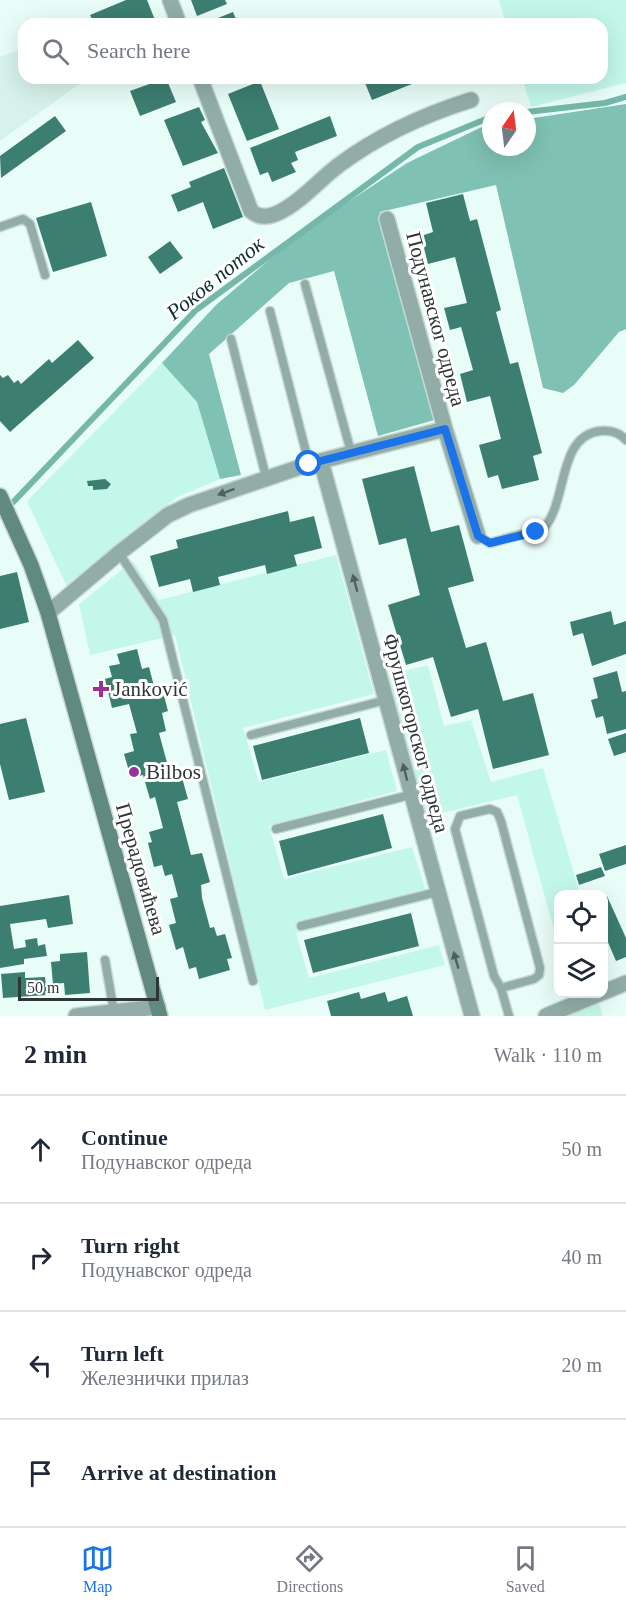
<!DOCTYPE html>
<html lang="en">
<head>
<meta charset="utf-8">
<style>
  body { margin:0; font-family:"Times New Roman",serif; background:#f2f2f3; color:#1f2937 }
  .controls { position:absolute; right:18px; bottom:18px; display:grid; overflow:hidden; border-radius:12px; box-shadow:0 6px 24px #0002 }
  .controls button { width:54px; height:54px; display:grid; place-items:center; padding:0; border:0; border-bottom:2px solid #e0e1e3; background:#fff; color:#1f2937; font:30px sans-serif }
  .compass { position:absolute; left:482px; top:102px; width:54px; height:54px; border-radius:50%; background:#fff; box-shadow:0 6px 24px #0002; rotate:14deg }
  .scale { position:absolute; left:18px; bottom:15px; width:141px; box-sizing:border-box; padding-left:6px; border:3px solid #2f3735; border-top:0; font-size:16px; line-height:21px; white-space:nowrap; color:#2f3735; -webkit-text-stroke:4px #fff; paint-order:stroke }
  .stop { position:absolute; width:18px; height:18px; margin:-14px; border:4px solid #1a73e8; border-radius:50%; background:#fff }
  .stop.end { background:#1a73e8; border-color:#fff; box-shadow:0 2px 6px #0008 }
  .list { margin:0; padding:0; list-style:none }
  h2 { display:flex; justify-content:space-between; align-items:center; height:78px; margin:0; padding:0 24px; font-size:26px }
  h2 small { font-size:20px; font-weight:400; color:#747a83 }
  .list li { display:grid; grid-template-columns:39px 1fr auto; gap:18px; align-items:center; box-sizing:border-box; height:108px; padding:0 24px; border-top:2px solid #e0e1e3 }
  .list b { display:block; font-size:22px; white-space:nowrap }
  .list p { margin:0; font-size:20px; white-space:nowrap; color:#747a83 }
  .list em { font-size:20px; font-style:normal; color:#747a83 }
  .icon { flex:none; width:33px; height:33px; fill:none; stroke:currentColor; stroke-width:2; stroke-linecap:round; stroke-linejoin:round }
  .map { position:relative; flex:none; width:626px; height:1016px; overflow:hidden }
  .search { position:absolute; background:#fff; box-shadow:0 6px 24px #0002; left:18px; right:18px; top:18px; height:66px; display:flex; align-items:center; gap:15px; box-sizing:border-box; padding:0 21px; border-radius:18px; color:#747a83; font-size:22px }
  .sheet { height:510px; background:#fff }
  nav { display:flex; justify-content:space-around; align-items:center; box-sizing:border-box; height:84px; border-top:2px solid #e0e1e3; background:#fff; font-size:16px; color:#747a83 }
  nav a { display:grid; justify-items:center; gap:3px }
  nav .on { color:#1a73e8 }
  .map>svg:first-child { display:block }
  .built { fill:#d6f2eb }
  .green { fill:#c3f7ea }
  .forest { fill:#7fc1b2 }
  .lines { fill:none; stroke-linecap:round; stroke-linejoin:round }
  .stream { stroke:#75b7a8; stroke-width:6 }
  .building { fill:#3c7e70 }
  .lane-casing { stroke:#c8d9d5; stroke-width:11 }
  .street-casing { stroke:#c8d9d5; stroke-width:18 }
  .secondary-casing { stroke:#c8d9d5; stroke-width:18 }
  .lane { stroke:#92ada7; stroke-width:8 }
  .street { stroke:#92ada7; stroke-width:15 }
  .secondary { stroke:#608980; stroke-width:15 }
  .oneway { fill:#52605d }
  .route { stroke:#1a73e8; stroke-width:8 }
  .poi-dot { fill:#9a3398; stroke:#fff; stroke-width:2 }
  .labels { text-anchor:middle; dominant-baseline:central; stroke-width:6; stroke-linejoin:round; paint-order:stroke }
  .street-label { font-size:21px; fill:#2f3735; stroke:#fff }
  .poi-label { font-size:21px; fill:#2f3735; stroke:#fff; text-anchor:start }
  .water-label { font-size:22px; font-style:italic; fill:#0f302a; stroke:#fff }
</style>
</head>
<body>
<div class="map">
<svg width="626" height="1016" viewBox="0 0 626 1016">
  <rect width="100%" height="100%" fill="#e9fdf8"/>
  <path class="built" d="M24,48V78H88L0,141V57Z"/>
  <path class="green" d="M499,0H626V83L531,107L522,78H602V24H506Z
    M162,363L197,402L220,479L176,498L67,587L27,501Z
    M336,555L374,694L243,728L259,782L386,750L397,791L269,826L284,879L412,847L429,900L296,933L309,978L439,945L445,965L265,1010L175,635L90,655L79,604L133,561L159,600Z
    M428,665L444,726L471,720L491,782L543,768L580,894H558V945L517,795L425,817L389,675Z
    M599,1004L603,1016H564Z"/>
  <path class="forest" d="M626,104V329L619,332L574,385L563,393L543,388L496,185L380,212L438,419L378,436L334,271L289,283L209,354L241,475L220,479L197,402L162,363L216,305L301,233L407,163L486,125L491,124V147H527V119Z"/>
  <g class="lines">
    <path class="stream" d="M527,112L605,103L626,97
      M0,516L196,310L418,147L491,117"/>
  </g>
  <path class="building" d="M126,0H147L155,20L144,24H94L90,15Z
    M191,0H225L227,4L197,16Z
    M233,12L238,24H203Z
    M166,78L176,102L140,116L130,91Z
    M363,78H415L417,82L372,100Z
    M474,78H493V79L476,84Z
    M260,81L279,129L247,141L228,94Z
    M199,107L205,120L201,122L218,153L183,166L164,120Z
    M55,116L66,131L1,178L0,156Z
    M330,116L337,136L295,152L298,160L291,163L296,172L272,182L268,172L260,175L250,148Z
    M224,168L243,217L213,229L203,202L178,212L171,195L191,187L189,182Z
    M463,194L470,221L477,219L501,310L496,312L510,364L518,362L542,453L533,456L539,480L502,489L498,475L488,478L479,445L501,439L490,396L467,402L460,374L473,370L461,327L450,330L444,308L467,303L455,257L428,264L421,236L433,232L426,203Z
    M91,202L107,256L53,272L36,218Z
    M170,241L183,258L160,274L148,257Z
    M78,340L94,358L10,432L0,421V375L3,378L8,375L14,383L18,380L21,384L49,359L52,363Z
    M414,466L431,532L459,525L474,581L448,588L466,648L486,642L503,701L533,693L549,755L493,769L478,709L451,717L433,657L406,665L388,605L420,595L406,538L379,545L362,479Z
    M105,479L111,484L107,489L93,490V486H88L87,481Z
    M288,511L290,522L314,516L322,548L294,555L297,566L267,574L265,565L218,577L220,585L193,592L190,579L159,587L150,556L178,548L176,540Z
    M17,572L29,622L0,629V576Z
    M611,611L614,625L626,621V654L592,666L583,633L573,636L570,622Z
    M137,649L142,669L149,667L155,690L162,688L168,711L162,713L166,731L159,733L169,770L179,767L188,799L177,802L191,855L202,853L210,882L201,885L202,898L210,928L214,927L217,936L225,934L232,958L227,959L230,970L199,979L196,967L189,969L183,947L176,950L169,925L176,923L170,899L178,897L172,874L165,876L162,865L154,867L148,843L152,842L149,832L163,828L155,797L150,799L143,775L131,778L124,754L134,751L130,734L137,733L129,704L112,708L105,679L112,677L109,666L120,664L117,654Z
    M617,671L622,692L626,691V729L607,734L603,716L596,718L591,700L598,698L593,678Z
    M26,718L45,792L9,800L0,764V724Z
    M360,718L369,753L262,780L253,746Z
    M626,733V752L614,756L608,739Z
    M383,814L392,848L288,876L279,841Z
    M626,845V864L605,871L599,854Z
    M601,867L605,876L579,885L576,875Z
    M69,895L73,924L48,928L46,919L10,924L14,949L26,947L25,940L37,938L38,946L45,944L47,956L24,959V964L0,968V906Z
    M607,896L626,938V957L616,961L604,933V898Z
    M411,913L419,946L313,973L304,940Z
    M87,952L90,993L65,995L64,983L53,984L51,962L60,961V954Z
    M25,972V978L45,977L47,995L3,998L1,974Z
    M359,992L361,999L385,992L388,1002L407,996L413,1016H331L327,1001Z"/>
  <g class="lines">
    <defs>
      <path id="lane" d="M0,227L23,219L30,224L45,275
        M305,284L351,452
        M270,311L309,464
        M231,339L266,477
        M478,536L490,543L544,528C568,501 557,436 600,431C610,430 619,432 626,440
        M119,553L163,620L253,981
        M251,735L386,700
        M490,809L497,812L501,821L540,968L539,975L534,979L501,988L494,976L455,829L460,816Z
        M276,829L410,795
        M301,926L437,892
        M105,960L114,1012
        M501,988L509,1016"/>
      <path id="street" d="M170,0L179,24
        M200,78L251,211C260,219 270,217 280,212C302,201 319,180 339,165C379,135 423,115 471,100
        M387,219L445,429L478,536
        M321,461L472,1016
        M48,613L119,553L168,515L189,505L309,464L445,429
        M604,992L626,983
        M76,1016L158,1007
        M546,1016L601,993"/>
      <path id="secondary" d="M0,496L31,565L48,613L160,1016"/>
    </defs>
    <use href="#lane" class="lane-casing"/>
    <use href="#street" class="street-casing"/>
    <use href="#secondary" class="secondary-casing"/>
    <use href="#lane" class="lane"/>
    <use href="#street" class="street"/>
    <use href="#secondary" class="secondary"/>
  </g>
  <defs><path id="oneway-solid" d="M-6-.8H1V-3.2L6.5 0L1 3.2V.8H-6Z" transform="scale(1.5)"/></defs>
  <g class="oneway">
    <use href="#oneway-solid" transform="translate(226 492) rotate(160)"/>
    <use href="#oneway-solid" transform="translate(355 583) rotate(-105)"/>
    <use href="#oneway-solid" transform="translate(405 772) rotate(-104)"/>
    <use href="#oneway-solid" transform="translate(456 960) rotate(-106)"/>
  </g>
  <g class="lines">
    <path class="route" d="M309,464L445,429L478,536L490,543L536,532"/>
  </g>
  <g class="poi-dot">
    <path d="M98 680h6v6h6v6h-6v6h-6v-6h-6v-6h6z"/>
    <circle cx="134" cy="772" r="6"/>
  </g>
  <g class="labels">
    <g class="street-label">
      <text transform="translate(436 319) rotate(75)">Подунавског одреда</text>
      <text transform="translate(416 733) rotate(75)">Фрушкогорског одреда</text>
      <text transform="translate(141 869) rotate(74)">Прерадовићева</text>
    </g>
    <g class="poi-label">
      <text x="113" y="689">Janković</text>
      <text x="146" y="772">Bilbos</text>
    </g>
    <g class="water-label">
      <text transform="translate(215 278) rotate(-39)">Роков поток</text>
    </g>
  </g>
</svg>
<div class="controls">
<button><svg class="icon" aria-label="locate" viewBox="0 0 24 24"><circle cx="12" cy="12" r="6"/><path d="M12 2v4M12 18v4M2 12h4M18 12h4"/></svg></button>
<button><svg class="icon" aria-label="layers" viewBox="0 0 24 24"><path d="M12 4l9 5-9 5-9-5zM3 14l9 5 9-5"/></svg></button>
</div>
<svg class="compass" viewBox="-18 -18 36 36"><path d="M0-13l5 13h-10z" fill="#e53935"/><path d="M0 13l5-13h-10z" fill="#747a83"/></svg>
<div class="scale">50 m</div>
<div class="stop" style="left:309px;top:464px"></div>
<div class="stop end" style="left:536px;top:532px"></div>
<div class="search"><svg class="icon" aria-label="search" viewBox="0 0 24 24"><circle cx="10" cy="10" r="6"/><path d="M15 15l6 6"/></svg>Search here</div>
</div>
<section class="sheet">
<h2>2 min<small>Walk · 110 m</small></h2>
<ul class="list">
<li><svg class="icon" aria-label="ahead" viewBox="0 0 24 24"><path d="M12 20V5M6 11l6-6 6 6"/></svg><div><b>Continue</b><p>Подунавског одреда</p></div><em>50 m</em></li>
<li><svg class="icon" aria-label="right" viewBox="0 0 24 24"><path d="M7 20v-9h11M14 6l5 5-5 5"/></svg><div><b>Turn right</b><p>Подунавског одреда</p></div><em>40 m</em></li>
<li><svg class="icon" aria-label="left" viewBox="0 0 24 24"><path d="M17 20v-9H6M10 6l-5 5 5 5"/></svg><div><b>Turn left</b><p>Железнички прилаз</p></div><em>20 m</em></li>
<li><svg class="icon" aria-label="arrive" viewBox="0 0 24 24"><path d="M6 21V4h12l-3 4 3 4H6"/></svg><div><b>Arrive at destination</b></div></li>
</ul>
</section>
<nav>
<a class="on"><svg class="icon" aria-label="map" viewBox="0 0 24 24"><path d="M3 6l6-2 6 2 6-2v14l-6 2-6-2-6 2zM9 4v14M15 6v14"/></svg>Map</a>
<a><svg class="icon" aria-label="directions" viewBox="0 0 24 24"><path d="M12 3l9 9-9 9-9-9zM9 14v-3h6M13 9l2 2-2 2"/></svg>Directions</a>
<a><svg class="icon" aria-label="saved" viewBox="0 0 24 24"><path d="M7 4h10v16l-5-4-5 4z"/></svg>Saved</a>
</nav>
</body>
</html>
